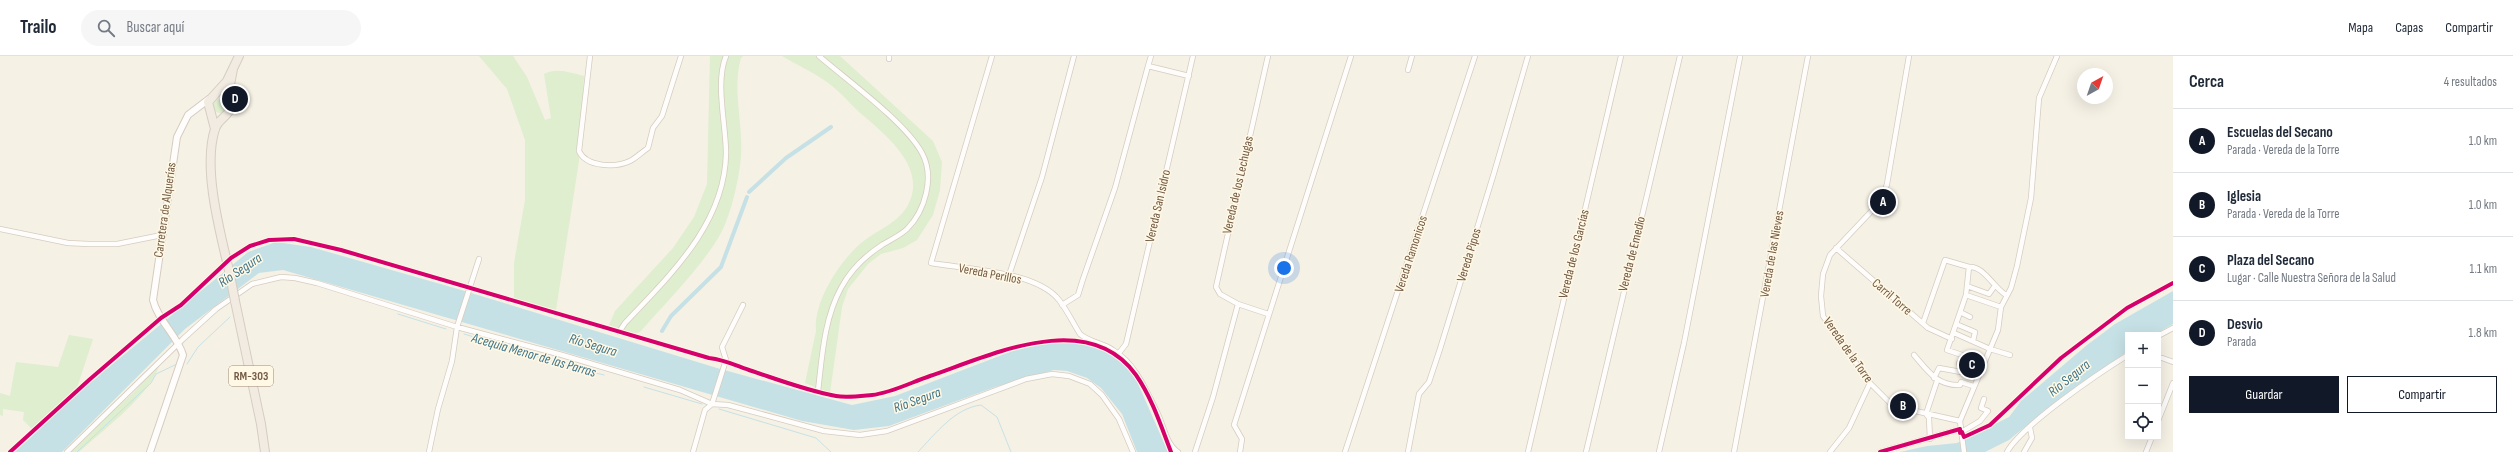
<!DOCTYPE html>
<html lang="es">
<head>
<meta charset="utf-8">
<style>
  body { margin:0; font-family:"Sofia Sans Condensed",sans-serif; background:#f6f6f7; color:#1f2937 }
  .controls { position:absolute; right:12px; bottom:12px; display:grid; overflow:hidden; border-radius:0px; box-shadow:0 4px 16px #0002 }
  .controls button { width:36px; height:36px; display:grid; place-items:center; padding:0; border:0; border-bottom:1px solid #e0e1e3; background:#fff; color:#1f2937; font:20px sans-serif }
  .compass { position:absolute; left:2077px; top:12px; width:36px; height:36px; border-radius:50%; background:#fff; box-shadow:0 4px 16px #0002; rotate:40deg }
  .you { position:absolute; left:1284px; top:212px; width:14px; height:14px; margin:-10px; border:3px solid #fff; border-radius:50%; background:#1a73e8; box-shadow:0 0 0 6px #1a73e833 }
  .badge { display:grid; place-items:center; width:26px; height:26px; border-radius:50%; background:#111827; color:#fff; font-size:13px; font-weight:700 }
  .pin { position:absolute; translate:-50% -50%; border:2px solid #fff; box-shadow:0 1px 4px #0006 }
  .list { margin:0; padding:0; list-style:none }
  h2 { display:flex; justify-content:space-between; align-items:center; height:52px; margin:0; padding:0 16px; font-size:17px }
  h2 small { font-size:13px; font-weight:400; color:#747a83 }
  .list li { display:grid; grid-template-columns:26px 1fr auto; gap:12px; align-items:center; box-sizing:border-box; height:64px; padding:0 16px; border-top:1px solid #e0e1e3 }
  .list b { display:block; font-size:15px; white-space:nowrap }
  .list p { margin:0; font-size:13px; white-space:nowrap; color:#747a83 }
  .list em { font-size:13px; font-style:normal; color:#747a83 }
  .actions { display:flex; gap:8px; padding:12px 16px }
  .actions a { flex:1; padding:9px 0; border:1px solid #111827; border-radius:0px; text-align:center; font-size:14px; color:#111827 }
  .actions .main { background:#111827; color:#fff }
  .icon { flex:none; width:22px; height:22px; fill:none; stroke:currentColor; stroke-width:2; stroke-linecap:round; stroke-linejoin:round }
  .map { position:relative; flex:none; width:2173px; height:396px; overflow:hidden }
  header { display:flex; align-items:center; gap:24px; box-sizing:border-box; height:56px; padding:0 20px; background:#fff; border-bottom:1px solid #e0e1e3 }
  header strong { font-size:19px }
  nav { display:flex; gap:22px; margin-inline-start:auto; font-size:14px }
  .search { width:280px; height:36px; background:#f6f6f7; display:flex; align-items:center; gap:10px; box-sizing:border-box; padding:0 14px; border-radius:22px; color:#747a83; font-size:15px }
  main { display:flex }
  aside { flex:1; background:#fff }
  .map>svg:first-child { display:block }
  .green { fill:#deeece }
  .water { fill:#c6e1e6 }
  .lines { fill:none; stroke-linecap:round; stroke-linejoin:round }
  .stream { stroke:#c6e1e6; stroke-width:1 }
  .canal { stroke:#c6e1e6; stroke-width:4 }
  .minor-casing { stroke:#d5ccc1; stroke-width:6 }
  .tertiary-casing { stroke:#d5ccc1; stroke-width:8 }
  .trunk-casing { stroke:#d5cdc2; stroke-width:10 }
  .minor { stroke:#fefdfb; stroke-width:4.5 }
  .tertiary { stroke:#fefdfb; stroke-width:6 }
  .trunk { stroke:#f2ebe2; stroke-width:8 }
  .trunk-bridge-casing { stroke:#d5cdc2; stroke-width:10; stroke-linecap:butt }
  .trunk-bridge { stroke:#f2ebe2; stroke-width:8 }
  .cycleway-casing { stroke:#fff8e5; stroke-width:6 }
  .cycleway { stroke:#d6006c; stroke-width:4 }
  .labels { text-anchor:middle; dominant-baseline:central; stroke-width:3; stroke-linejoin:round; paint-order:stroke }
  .shield { fill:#fff8e5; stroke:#9e8a75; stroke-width:1 }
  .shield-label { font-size:12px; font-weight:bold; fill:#745b45 }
  .street-label { font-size:13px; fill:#745b45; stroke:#fff8e5 }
  .water-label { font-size:14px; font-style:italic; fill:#3e758a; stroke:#fff8e5 }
</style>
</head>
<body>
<header>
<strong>Trailo</strong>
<div class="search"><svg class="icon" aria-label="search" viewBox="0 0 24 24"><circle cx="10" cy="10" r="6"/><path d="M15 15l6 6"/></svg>Buscar aquí</div>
<nav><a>Mapa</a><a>Capas</a><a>Compartir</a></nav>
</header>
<main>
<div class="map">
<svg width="2173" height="396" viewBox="0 0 2173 396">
  <rect width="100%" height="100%" fill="#f6f1e5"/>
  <path class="green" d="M479,0H513L527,21L545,64L551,62L544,18C557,11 571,17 584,20L579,105L556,254L514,242V207L525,144V84L507,33Z
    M710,0H743L741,2C732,33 743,66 741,99C740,119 732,154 723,173C706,207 667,245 641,275L635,278L609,269L615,255L673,192L694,161L707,128Z
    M782,0H840L933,85L942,106L940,134L933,159L917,184L903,192L881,198L868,208L848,233L842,251L830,337L805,327L816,275C813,245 842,201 865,184C880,173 901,165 909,147C927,109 882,76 858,55C848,45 838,34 827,26C813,16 797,9 782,0Z
    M213 50a7 7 0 1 1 14 0a7 7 0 1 1-14 0Z
    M69,279L93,283L76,335L33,374L23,364L24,356L3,353V360L0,359V337L10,340L16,306L58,311Z
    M160,307C152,338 103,374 79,396H67L134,336Z"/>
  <path class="water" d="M276,186L311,191L458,233L717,312L852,349L895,340L1015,294L1050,287L1074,286L1095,289L1122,306L1136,323L1168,396H1137L1122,358L1101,332L1087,322L1067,315L1054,314L995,331L889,370L854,374L802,365L283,214L259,217L185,273L62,396H15L79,336L248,196Z
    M2173,235V268L2154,279H2128V295L2049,351L2009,384L1985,396H1900L1927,390L1957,387L2009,361L2021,345L2087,289L2115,268Z"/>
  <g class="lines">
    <path class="stream" d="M398,258L446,273
      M464,278C511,292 557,308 604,319
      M187,308L198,291L230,261
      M644,331L702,348
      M719,353L816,382L831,396
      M77,396L151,327L156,318L177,308
      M918,396C935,378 955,352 981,349L997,361L1011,396"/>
    <path class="canal" d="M749,136L786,102L831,71
      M662,275L671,260L721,211L747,141"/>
    <defs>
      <path id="minor" d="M590,0L579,95C586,111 615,112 630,105C636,102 642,96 648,92L653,72L662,60L681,0
        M992,0L931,207C966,213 1036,215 1059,244C1067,254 1073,267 1080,278C1089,286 1103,287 1113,294C1135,307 1146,334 1157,356C1164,370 1166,388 1178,396
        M1151,0L1148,10L1189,20
        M1909,0L1887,128L1882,144L1830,199L1823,218L1821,240L1823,260L1870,327L1893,350L1960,365L1964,396
        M889,3V0
        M1408,14L1412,0
        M0,173L68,187L89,188H117L162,179
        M1836,192L1928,272L1952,283
        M1009,219L1042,121L1074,0
        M1967,230L1989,238L1994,231
        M1966,239L2001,251
        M1238,248L1220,238L1216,231L1268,0
        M1062,249L1078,239L1083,223L1115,132L1148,10
        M1960,256L1970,261
        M1923,267L1945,204L1969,211
        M1956,268L1975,276L1973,285
        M619,276L625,267C670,219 725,168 726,97C726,69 715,26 726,0
        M1954,277L1990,293L2010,299
        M2158,280L2173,272
        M1119,297L1126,288L1193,0
        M1914,299C1928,315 1937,330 1960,329L1961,326L1973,330
        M2162,302L2173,306
        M1959,307L1969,308
        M1981,317L1967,313L1971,302L1947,294L1966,239L1969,211C1983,209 1994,232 2006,239
        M1934,322L1939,312L1961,316
        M818,335C822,301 824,263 841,232C850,215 865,200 882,189C890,184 901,179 907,173C925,155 935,121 922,97C905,66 848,25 819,0
        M1960,365L1998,274L2001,251L2011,232L2017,210L2031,142L2039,42L2057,0
        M2158,365L2173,327
        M1960,377L1980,365L1988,355L1981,352L1984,343
        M1930,383L1929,362L1926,358L1937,325
        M67,396L183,283L216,253L252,228L281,221L295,222L317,227L457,271L562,299L680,334L712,348L728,349L824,375L860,379L887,375L1026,323L1052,318L1069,320L1090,328L1102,339L1119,363L1133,396
        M429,396L438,353L452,305L457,271L479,203
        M693,396L705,354L712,348L726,304L722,291L743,249
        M1195,396L1213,341L1238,248L1268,258
        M1240,396L1242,383L1234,369L1351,0
        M1345,396L1475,0
        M1408,396L1419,338L1429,326L1440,293L1494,117L1528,0
        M1528,396L1621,0
        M1586,396L1680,0
        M1659,396L1684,287L1740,1
        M1734,396L1808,0
        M1830,396L1849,372L1870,327
        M1880,396L1960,373
        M2007,396C2022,369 2099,317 2128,299
        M2024,396L2032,382L2030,372
        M2146,396L2152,381"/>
      <path id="tertiary" d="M150,396L183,299C177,279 158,265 153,244L177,81L188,59L209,43"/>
      <path id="trunk" d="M215,73L208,46L227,25L239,0
        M230,219C221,179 202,113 215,73C218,63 229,60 231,51L229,34L233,13
        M235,245L261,368L265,396"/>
    </defs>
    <use href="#minor" class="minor-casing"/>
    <use href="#tertiary" class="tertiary-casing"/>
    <use href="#trunk" class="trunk-casing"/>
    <use href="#minor" class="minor"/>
    <use href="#tertiary" class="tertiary"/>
    <use href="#trunk" class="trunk"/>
    <defs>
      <path id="trunk-bridge" d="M230,219L235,245"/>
    </defs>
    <use href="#trunk-bridge" class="trunk-bridge-casing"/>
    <use href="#trunk-bridge" class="trunk-bridge"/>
    <defs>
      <path id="cycleway" d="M1962,376L1964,381L1990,369L2061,302L2127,252L2173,227
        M10,396L89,324L161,262L181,249L231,202L250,190L269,184L294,183L341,194L709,302C726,304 737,310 752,315C779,324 808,335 836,340C847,342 861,340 872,339C891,337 912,326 930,320C991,299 1088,252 1136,319C1152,342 1161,370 1171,396
        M1880,396L1960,373V377"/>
    </defs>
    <use href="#cycleway" class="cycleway-casing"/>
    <use href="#cycleway" class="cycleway"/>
  </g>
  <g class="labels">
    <rect class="shield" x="229" y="310" width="44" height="20" rx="3"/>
    <g class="shield-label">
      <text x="251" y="320">RM-303</text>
    </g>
    <g class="street-label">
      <text transform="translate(1238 129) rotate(-77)">Vereda de los Lechugas</text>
      <text transform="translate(1158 150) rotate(-77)">Vereda San Isidro</text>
      <text transform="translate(165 154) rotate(-82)">Carretera de Alquerías</text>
      <text transform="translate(1411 198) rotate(-72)">Vereda Ramonicos</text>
      <text transform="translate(1574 198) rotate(-76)">Vereda de los Garcías</text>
      <text transform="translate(1632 198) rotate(-76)">Vereda de Emedio</text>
      <text transform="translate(1772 198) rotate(-80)">Vereda de las Nieves</text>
      <text transform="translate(1469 199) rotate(-73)">Vereda Pipos</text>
      <text transform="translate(990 218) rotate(11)">Vereda Perillos</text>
      <text transform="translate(1892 241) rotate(41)">Carril Torre</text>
      <text transform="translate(1848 294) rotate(55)">Vereda de la Torre</text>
    </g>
    <g class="water-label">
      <text transform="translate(240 214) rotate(-34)">Río Segura</text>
      <text transform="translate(593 289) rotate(17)">Río Segura</text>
      <text transform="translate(534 299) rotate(16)">Acequia Menor de las Parras</text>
      <text transform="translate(2069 322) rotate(-39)">Río Segura</text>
      <text transform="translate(917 344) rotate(-20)">Río Segura</text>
    </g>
  </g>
</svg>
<div class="controls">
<button>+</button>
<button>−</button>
<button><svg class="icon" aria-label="locate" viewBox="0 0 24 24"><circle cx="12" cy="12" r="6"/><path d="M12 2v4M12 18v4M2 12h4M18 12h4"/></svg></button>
</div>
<svg class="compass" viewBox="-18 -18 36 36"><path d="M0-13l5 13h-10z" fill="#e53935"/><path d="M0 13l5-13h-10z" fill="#747a83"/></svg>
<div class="you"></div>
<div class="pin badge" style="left:1883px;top:146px">A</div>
<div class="pin badge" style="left:1903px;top:350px">B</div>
<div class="pin badge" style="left:1972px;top:309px">C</div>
<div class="pin badge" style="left:235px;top:43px">D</div>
</div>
<aside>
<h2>Cerca<small>4 resultados</small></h2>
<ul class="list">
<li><span class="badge">A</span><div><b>Escuelas del Secano</b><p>Parada · Vereda de la Torre</p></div><em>1.0 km</em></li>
<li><span class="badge">B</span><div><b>Iglesia</b><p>Parada · Vereda de la Torre</p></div><em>1.0 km</em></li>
<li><span class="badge">C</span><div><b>Plaza del Secano</b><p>Lugar · Calle Nuestra Señora de la Salud</p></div><em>1.1 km</em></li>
<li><span class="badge">D</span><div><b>Desvio</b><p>Parada</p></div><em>1.8 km</em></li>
</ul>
<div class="actions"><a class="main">Guardar</a><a>Compartir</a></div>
</aside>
</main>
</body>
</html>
